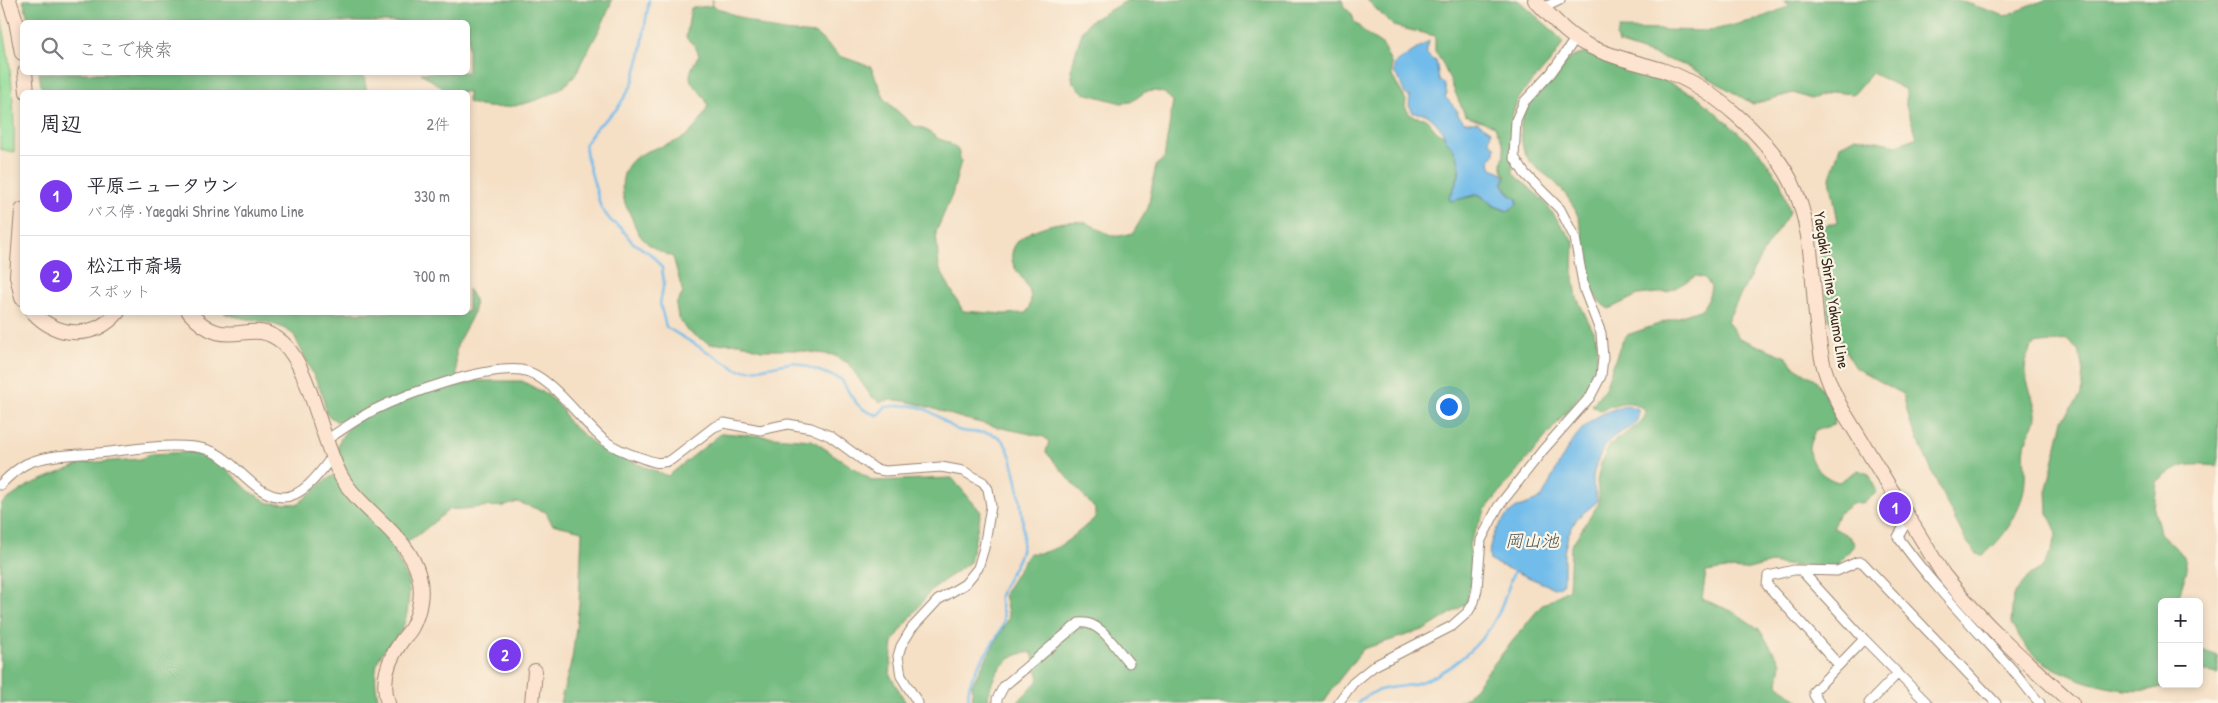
<!DOCTYPE html>
<html lang="ja">
<head>
<meta charset="utf-8">
<style>
  body { margin:0; font-family:"Patrick Hand","Klee One",sans-serif; background:#f2f2f3; color:#2b2b33 }
  .controls { position:absolute; right:15px; bottom:15px; display:grid; overflow:hidden; border-radius:8px; box-shadow:0 2px 8px #0003 }
  .controls button { width:45px; height:45px; display:grid; place-items:center; padding:0; border:0; border-bottom:1px solid #e1e1e2; background:#fff; color:#2b2b33; font:25px sans-serif }
  .you { position:absolute; left:1448px; top:406px; width:18px; height:18px; margin:-12px; border:4px solid #fff; border-radius:50%; background:#1a73e8; box-shadow:0 0 0 8px #1a73e833 }
  .badge { display:grid; place-items:center; width:32px; height:32px; border-radius:50%; background:#7c3aed; color:#fff; font-size:16px; font-weight:700 }
  .pin { position:absolute; translate:-50% -50%; border:2px solid #fff; box-shadow:0 1px 5px #0006 }
  .list { margin:0; padding:0; list-style:none }
  h2 { display:flex; justify-content:space-between; align-items:center; height:65px; margin:0; padding:0 20px; font-size:21px }
  h2 small { font-size:16px; font-weight:400; color:#7c7c81 }
  .list li { display:grid; grid-template-columns:32px 1fr auto; gap:15px; align-items:center; box-sizing:border-box; height:80px; padding:0 20px; border-top:1px solid #e1e1e2 }
  .list b { display:block; font-size:19px; white-space:nowrap }
  .list p { margin:0; font-size:16px; white-space:nowrap; color:#7c7c81 }
  .list em { font-size:16px; font-style:normal; color:#7c7c81 }
  .icon { flex:none; width:28px; height:28px; fill:none; stroke:currentColor; stroke-width:2; stroke-linecap:round; stroke-linejoin:round }
  .map { position:relative; flex:none; width:2218px; height:703px; overflow:hidden }
  .search { position:absolute; background:#fff; box-shadow:0 2px 8px #0003; left:20px; top:20px; width:450px; height:55px; display:flex; align-items:center; gap:12px; box-sizing:border-box; padding:0 18px; border-radius:8px; color:#7c7c81; font-size:19px }
  .panel { position:absolute; background:#fff; box-shadow:0 2px 8px #0003; left:20px; top:90px; width:450px; height:225px; border-radius:8px }
  .map>svg:first-child { display:block }
  .green { fill:#92dd99; stroke:#66845c }
  .forest { fill:#75bc81; stroke:#587350 }
  .water { fill:#71bcea; stroke:#567384 }
  .lines { fill:none; stroke-linecap:round; stroke-linejoin:round }
  .stream { stroke:#71bcea; stroke-width:2.5 }
  .street-casing { stroke:#988472; stroke-width:11 }
  .secondary-casing { stroke:#988472; stroke-width:16 }
  .street { stroke:#fff; stroke-width:9 }
  .secondary { stroke:#fde4d1; stroke-width:14 }
  .labels { text-anchor:middle; dominant-baseline:central; stroke-width:4.5; stroke-linejoin:round; paint-order:stroke }
  .street-label { font-size:16px; fill:#3b2a1e; stroke:#fcf5e5 }
  .water-label { font-size:18px; font-style:italic; fill:#4b565b; stroke:#fcf5e5 }
</style>
</head>
<body>
<div class="map">
<svg width="2218" height="703" viewBox="0 0 2218 703">
  <rect width="100%" height="100%" fill="#fcf5e5"/>
  <filter id="ink" filterUnits="userSpaceOnUse"><feTurbulence type="fractalNoise" baseFrequency=".02" numOctaves="2"/><feDisplacementMap in="SourceGraphic" scale="10" xChannelSelector="R" yChannelSelector="G"/><feConvolveMatrix kernelMatrix="1 2 1 2 8 2 1 2 1" color-interpolation-filters="sRGB"/></filter>
  <filter id="wash" filterUnits="userSpaceOnUse"><feTurbulence type="fractalNoise" baseFrequency=".0096" numOctaves="4" result="noise"/><feDisplacementMap in="SourceGraphic" scale="20" xChannelSelector="R" yChannelSelector="G"/><feGaussianBlur stdDeviation="1.12" result="paint"/><feColorMatrix in="noise" values="0 0 0 0 0 0 0 0 0 0 0 0 0 0 0 0 0 1.4 0 .05"/><feComposite in="paint" operator="in"/></filter>
  <g filter="url(#wash)">
    <rect width="100%" height="100%" fill="#f5dfc5"/>
    <path class="green" d="M0,13C11,60 15,104 14,152L0,149Z"/>
    <path class="forest" d="M23,0H612C605,21 594,40 583,59C580,65 577,74 572,79C551,101 496,116 468,102V92H448L421,73L468,72V22H29Z
      M713,0L712,6L772,30L816,34L840,56L871,67L885,100L914,126L923,128L939,139L948,142L958,150L961,161L952,195L936,232L939,268L963,311L1004,314L1026,313C1043,286 1009,275 1012,254C1014,230 1062,219 1082,222C1093,224 1103,233 1114,236C1119,237 1127,234 1133,233L1148,208L1156,165L1164,159L1173,101L1164,93L1155,91L1145,92L1131,102L1121,103L1084,93L1073,83L1071,70L1077,47L1083,30L1090,21L1128,0H1342L1344,7L1352,14L1354,21L1365,33L1382,44L1391,63L1392,76L1406,100L1405,107L1411,116L1425,118L1437,132L1444,135C1445,141 1449,143 1453,148C1464,167 1458,181 1449,197L1450,201L1479,195L1494,206L1509,212L1518,204L1517,198L1511,195L1503,183L1506,177C1498,167 1504,161 1504,149C1503,142 1497,133 1495,126L1465,115L1442,62L1435,52V36L1393,26L1367,0H1518L1551,29L1563,42C1552,67 1530,79 1518,100C1506,122 1512,150 1513,173L1542,199L1574,242L1573,271L1577,298L1597,339V359L1591,382L1486,509L1469,544L1473,577L1466,604L1426,629L1363,649L1332,689L1324,703H1017L1039,679L1032,653C1006,650 988,679 988,703H973L972,684L1009,618L1004,594L1029,553C1056,556 1075,534 1095,518V509L1046,452L1049,441L1044,437C1019,431 993,427 969,420C944,414 903,394 880,402L871,396L848,363L833,355L794,350H761L739,343L710,344L687,331L678,317L676,304L683,293L673,257C664,253 653,249 646,242C637,235 634,222 629,212C619,194 618,167 640,155C653,147 669,146 683,138C695,130 703,118 708,105C697,80 679,87 699,55L695,46L686,38L691,8L711,6Z
      M1783,0H1958L2005,16L2045,0H2218V466C2188,464 2180,462 2157,483L2154,509L2160,533L2184,556L2187,570L2177,602H2162V684H2167C2136,703 2061,678 2034,655C2025,647 2018,634 2011,624L2013,595L2030,575L2042,568L2052,550L2057,533L2048,513L2047,489L2063,420L2081,395L2083,371L2079,351L2067,340L2034,344C2015,370 2032,386 2036,413C2037,426 2026,434 2025,446C2023,457 2026,469 2025,480C2024,508 2004,539 1983,555L1977,554L1966,541L1943,496L1910,422L1903,394L1856,368L1844,349L1829,318L1817,227L1838,222L1830,178L1840,146L1856,137L1897,145L1917,137L1906,106V90L1872,73L1854,94L1832,92L1811,99L1793,93L1753,104L1690,67L1618,43L1616,36L1619,29L1709,31L1755,20L1790,6Z
      M1591,53L1605,62L1660,79L1697,96L1758,150L1780,181L1790,212L1764,250L1727,321L1739,338L1787,357L1795,367L1816,380L1831,406L1836,417L1834,425L1815,430C1813,436 1809,443 1809,449C1809,465 1825,479 1839,482L1858,470L1869,474L1877,492L1865,502L1852,504L1838,514L1833,527C1841,533 1851,535 1855,544L1837,566H1793L1771,563L1745,570L1727,569L1706,572L1702,599L1734,612L1759,629L1781,663L1778,684L1801,703H1456L1467,697L1541,606L1569,589L1571,546L1599,503L1597,481L1600,466L1610,444L1634,428L1644,418L1645,410C1629,397 1618,404 1600,410L1592,405L1605,388L1621,343L1627,335L1702,309L1708,299L1711,287L1705,278L1696,276L1668,292L1638,295L1609,309C1578,292 1589,243 1577,214C1572,202 1560,186 1550,178C1531,164 1522,158 1521,132C1520,123 1523,111 1529,104C1534,97 1543,92 1548,85C1562,66 1566,54 1591,53Z
      M39,73H363L367,92H42Z
      M468,289C487,310 459,329 456,351C456,359 457,377 458,386L475,381H522L548,395L563,411L568,422L600,449L668,476L722,433L812,440L873,481L952,478L981,512L970,562L932,589L893,641L890,675L906,703H560L572,659L579,604L582,531L552,524L546,512L517,502C502,509 496,505 482,507C470,508 462,510 450,509L418,535L407,541L399,539L392,543C396,560 408,572 409,590C409,602 407,620 401,631C394,640 385,647 379,658C373,671 376,690 379,703H0L1,504L29,485L84,463L141,459L150,454L191,452L218,461L249,491L269,503L298,504L326,480L345,469C336,450 334,444 349,428L347,423L336,421L326,414L323,395L294,335C273,318 247,322 224,313L468,312Z
      M2199,649L2218,656V674L2199,671Z"/>
    <path class="water" d="M1429,41L1426,53L1431,59L1436,61L1439,79L1444,84L1447,93L1445,97L1457,110V114L1465,122H1477L1491,131L1489,142L1495,146V154C1490,159 1489,162 1492,168L1501,172L1505,178L1502,184L1511,196L1516,198L1517,204L1508,211L1495,206L1479,194L1451,201L1449,198C1463,174 1465,160 1445,139C1445,131 1432,117 1425,114C1421,113 1416,113 1412,113L1409,106L1410,97L1405,94L1399,79L1394,73V64Z
      M1628,406L1638,409C1642,430 1617,429 1607,443C1600,453 1592,471 1593,483C1594,490 1597,495 1597,502L1577,518L1568,535L1564,553V581L1561,586L1554,588L1490,561C1486,542 1500,518 1517,508C1525,504 1534,503 1542,497C1564,458 1575,414 1628,406Z"/>
    <g class="lines">
      <path class="stream" d="M649,0L641,52L632,85L617,109L596,128L585,144L587,158L601,208L611,221L622,229L632,242L652,255L662,268L664,282L660,304L666,327L738,370H753L794,362L841,379C851,396 857,411 878,415L885,407C898,405 917,404 929,411C939,416 948,425 958,430C971,435 991,428 1002,440C1016,455 1026,526 1022,547C1019,565 1005,578 1000,596C998,606 1007,614 1003,625C995,645 960,681 970,703
        M1358,703C1377,685 1390,690 1414,684C1446,676 1484,644 1498,614C1505,600 1509,585 1514,571"/>
    </g>
  </g>
  <g filter="url(#ink)">
    <g class="lines">
      <defs>
        <path id="street" d="M1543,8L1560,0
          M326,440C342,430 358,418 374,410C408,393 484,366 521,370C551,374 581,422 604,440C615,449 629,454 642,458C653,462 660,465 671,460L714,427L724,423L760,430L788,424L811,428L830,436L875,469L885,471L941,467L963,471L983,482L988,489L991,506L984,548L978,568L965,584L938,600L912,628L901,646L898,656L901,676L918,703
          M0,485C8,477 16,469 26,464C47,454 75,455 98,453C123,451 148,446 173,446C185,446 199,446 211,451C237,461 253,496 283,497C304,497 321,471 332,457
          M1908,519L1898,537C1932,585 1971,624 2011,668C2021,679 2029,692 2040,703
          M1801,570L1837,571L1857,562H1862L1996,703
          M1838,664L1767,585L1768,576L1794,570H1801L1864,639L1927,703
          M997,703V699L1004,686L1079,623C1100,619 1116,649 1129,663
          M1338,703L1353,683L1374,666L1452,626L1468,612L1474,602L1477,589L1481,540L1498,507L1543,450L1590,397L1601,376L1603,358L1601,333L1584,289L1575,238L1560,209L1525,174L1514,157L1516,120L1524,102L1551,73L1576,38
          M1819,703L1814,695V691L1864,639
          M1869,703L1898,673"/>
        <path id="secondary" d="M9,0L16,21L22,53
          M1535,0C1552,17 1567,36 1589,46C1613,58 1640,63 1665,71C1712,87 1768,137 1791,181C1819,237 1809,303 1823,363C1827,380 1835,396 1843,411L1943,574C1980,621 2027,663 2072,703
          M25,72L27,92
          M22,210L17,276L22,298
          M33,312C57,338 94,340 118,312
          M189,312C228,357 249,313 283,343C310,367 322,444 342,478C363,513 408,534 419,576C423,592 420,612 412,627C409,633 404,637 401,642C388,660 381,682 388,703
          M532,703L535,671"/>
      </defs>
      <use href="#street" class="street-casing"/>
      <use href="#secondary" class="secondary-casing"/>
      <use href="#street" class="street"/>
      <use href="#secondary" class="secondary"/>
    </g>
  </g>
  <g class="labels">
    <g class="street-label">
      <text transform="translate(1832 290) rotate(81)">Yaegaki Shrine Yakumo Line</text>
    </g>
    <g class="water-label">
      <text x="1532" y="540">岡山池</text>
    </g>
  </g>
</svg>
<div class="controls">
<button>+</button>
<button>−</button>
</div>
<div class="you"></div>
<div class="pin badge" style="left:1895px;top:508px">1</div>
<div class="pin badge" style="left:505px;top:655px">2</div>
<div class="search"><svg class="icon" aria-label="search" viewBox="0 0 24 24"><circle cx="10" cy="10" r="6"/><path d="M15 15l6 6"/></svg>ここで検索</div>
<section class="panel">
<h2>周辺<small>2件</small></h2>
<ul class="list">
<li><span class="badge">1</span><div><b>平原ニュータウン</b><p>バス停 · Yaegaki Shrine Yakumo Line</p></div><em>330 m</em></li>
<li><span class="badge">2</span><div><b>松江市斎場</b><p>スポット</p></div><em>700 m</em></li>
</ul>
</section>
</div>
</body>
</html>
